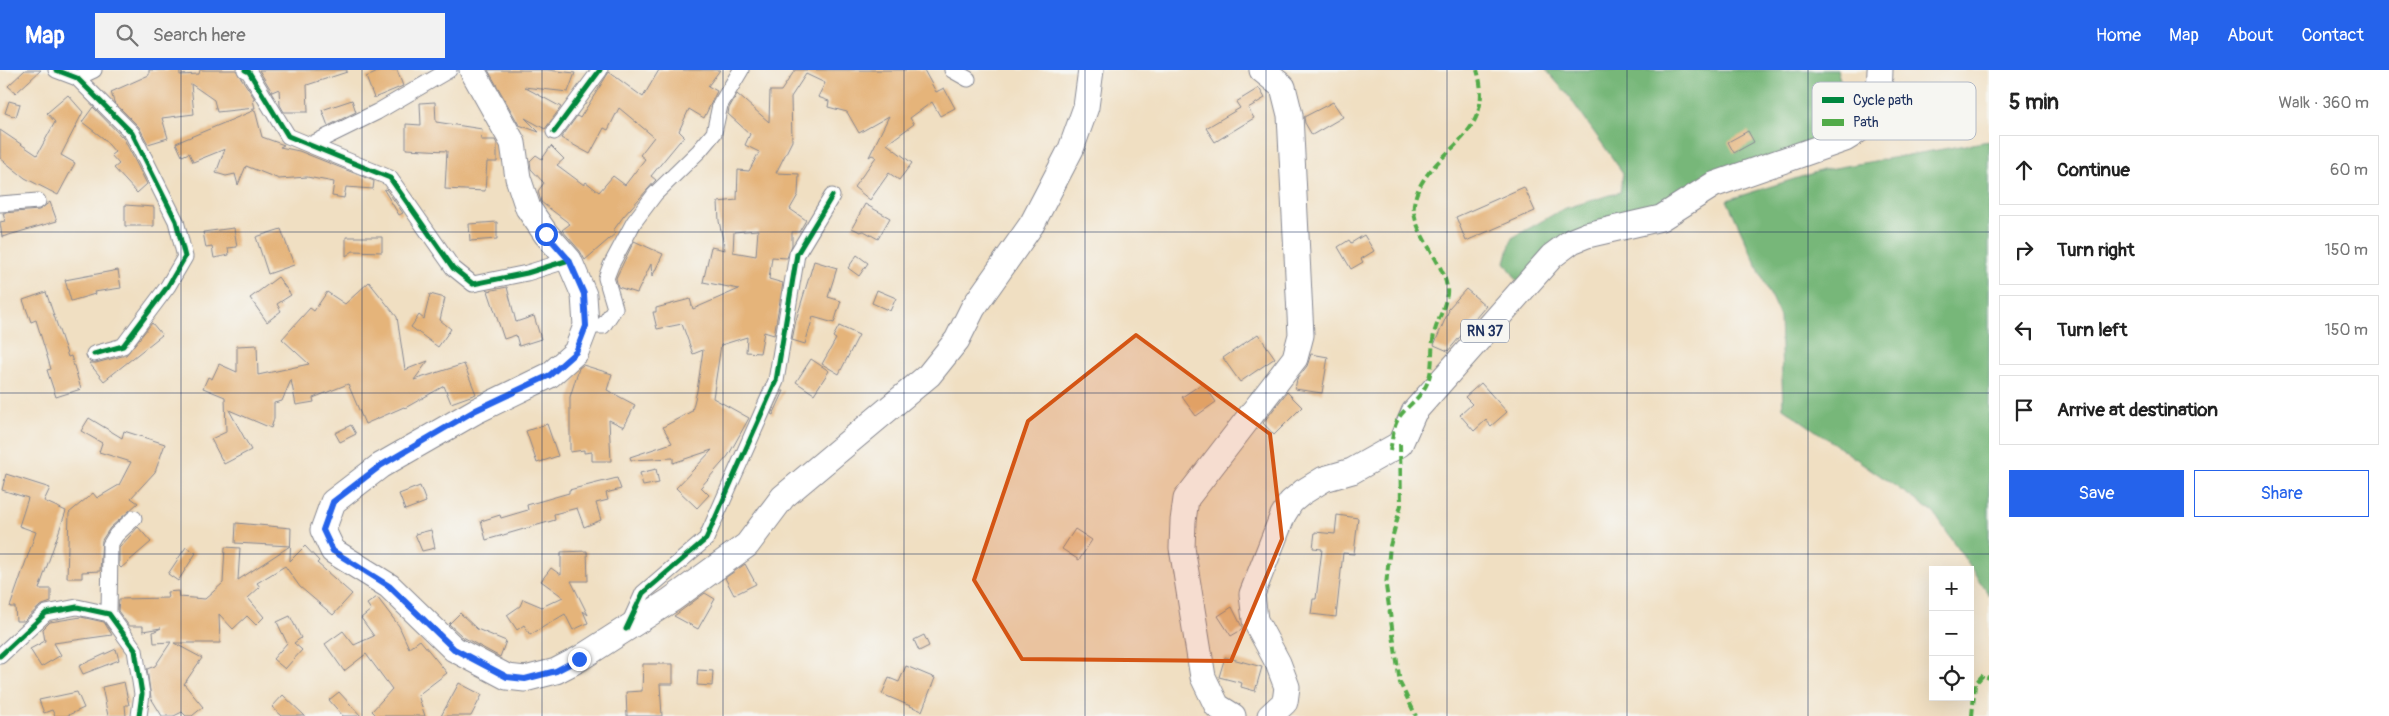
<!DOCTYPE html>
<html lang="en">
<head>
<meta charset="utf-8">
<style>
  body { margin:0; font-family:Pangolin,sans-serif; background:#f2f2f2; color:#222 }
  .controls { position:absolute; right:15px; bottom:15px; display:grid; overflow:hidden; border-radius:0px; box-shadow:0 5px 20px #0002 }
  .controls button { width:45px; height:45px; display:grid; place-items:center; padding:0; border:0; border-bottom:1px solid #e0e0e0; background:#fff; color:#222; font:25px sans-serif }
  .stop { position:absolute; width:15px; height:15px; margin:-11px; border:4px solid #2563eb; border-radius:50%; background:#fff }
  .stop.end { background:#2563eb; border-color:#fff; box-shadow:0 1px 5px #0008 }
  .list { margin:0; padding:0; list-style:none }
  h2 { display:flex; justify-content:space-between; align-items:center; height:65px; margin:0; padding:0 20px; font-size:21px }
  h2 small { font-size:16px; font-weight:400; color:#767676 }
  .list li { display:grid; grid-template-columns:32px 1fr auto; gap:15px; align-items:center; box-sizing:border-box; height:70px; margin:0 10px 10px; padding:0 10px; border:1px solid #e0e0e0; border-radius:0px }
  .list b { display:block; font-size:19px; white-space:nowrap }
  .list em { font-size:16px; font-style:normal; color:#767676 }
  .actions { display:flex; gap:10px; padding:15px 20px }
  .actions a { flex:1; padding:11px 0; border:1px solid #2563eb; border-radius:0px; text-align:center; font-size:18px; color:#2563eb }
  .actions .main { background:#2563eb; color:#fff }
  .icon { flex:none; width:28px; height:28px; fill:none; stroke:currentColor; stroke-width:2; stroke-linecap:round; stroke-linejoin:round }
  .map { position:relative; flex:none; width:1989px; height:646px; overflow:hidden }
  header { display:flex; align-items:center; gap:30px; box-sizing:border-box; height:70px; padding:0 25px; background:#2563eb; color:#fff }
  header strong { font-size:24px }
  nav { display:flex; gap:28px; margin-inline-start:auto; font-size:18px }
  .search { width:350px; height:45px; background:#f2f2f2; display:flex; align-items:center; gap:12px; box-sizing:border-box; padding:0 18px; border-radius:0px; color:#767676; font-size:19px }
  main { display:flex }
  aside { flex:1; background:#fff }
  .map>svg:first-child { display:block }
  .forest { fill:#77b779; stroke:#49736c }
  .building { fill:#e5b47a; fill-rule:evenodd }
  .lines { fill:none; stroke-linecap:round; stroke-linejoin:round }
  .street-casing { stroke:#868790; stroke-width:17 }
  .primary-casing { stroke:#868790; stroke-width:27 }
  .street { stroke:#fff; stroke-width:15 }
  .primary { stroke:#fff; stroke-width:25 }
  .quiet { stroke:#52ab49; stroke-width:4; stroke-dasharray:8 4; stroke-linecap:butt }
  .cycleway-casing { stroke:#f6f6f2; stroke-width:8 }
  .cycleway { stroke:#00873e; stroke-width:5 }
  .route { stroke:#2563eb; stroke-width:6 }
  .marked { fill:#d45514; fill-opacity:0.2; stroke:#d45514; stroke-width:4; stroke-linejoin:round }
  .grid { fill:none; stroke:#1b2f5e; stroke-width:1; stroke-opacity:0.55 }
  .labels { text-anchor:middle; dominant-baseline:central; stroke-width:4; stroke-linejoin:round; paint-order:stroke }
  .shield { fill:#f6f6f2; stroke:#5d6b8a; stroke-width:1 }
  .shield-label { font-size:14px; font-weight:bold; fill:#1b2f5e }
  .key { fill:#f6f6f2; stroke:#b4bac6; stroke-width:1 }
  .key-label { font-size:14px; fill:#1b2f5e }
</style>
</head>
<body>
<header>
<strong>Map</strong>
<div class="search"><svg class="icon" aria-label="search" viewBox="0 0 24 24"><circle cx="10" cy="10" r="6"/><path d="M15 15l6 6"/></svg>Search here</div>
<nav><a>Home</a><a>Map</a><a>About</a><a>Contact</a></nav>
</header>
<main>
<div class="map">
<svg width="1989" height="646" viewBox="0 0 1989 646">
  <rect width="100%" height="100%" fill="#f6f6f2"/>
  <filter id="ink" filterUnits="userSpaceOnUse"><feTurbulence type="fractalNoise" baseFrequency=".02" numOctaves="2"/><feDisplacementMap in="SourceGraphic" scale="10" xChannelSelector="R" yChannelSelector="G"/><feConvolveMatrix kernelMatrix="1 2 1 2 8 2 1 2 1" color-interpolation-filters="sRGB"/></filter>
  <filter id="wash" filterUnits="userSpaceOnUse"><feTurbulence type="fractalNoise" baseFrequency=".0096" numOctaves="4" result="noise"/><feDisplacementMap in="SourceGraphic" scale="20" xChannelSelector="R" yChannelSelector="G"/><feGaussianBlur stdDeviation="1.12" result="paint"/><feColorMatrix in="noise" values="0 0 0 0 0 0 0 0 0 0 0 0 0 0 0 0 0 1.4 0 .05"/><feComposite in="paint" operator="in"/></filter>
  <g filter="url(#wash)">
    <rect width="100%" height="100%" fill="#f0dfc2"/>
    <path class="forest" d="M1546,0H1837L1846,28L1844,52L1826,66L1749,95L1518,212L1505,192L1512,168L1563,139L1620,122L1623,103L1567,24Z
      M1989,71V525L1934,443L1783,338L1780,247L1727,130L1823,100Z"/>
    <g id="blocks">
      <path class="building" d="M25,0H41L16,23L8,16Z
        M149,0H180V5L199,4L200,0H236L255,29L253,30L255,38L217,42L214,30L191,14L194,44L162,48L168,68L148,74L139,57L114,32L111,22L149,5Z
        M259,0H347V2L307,15L308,42H284L280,35L279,19L272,22Z
        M383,0H397L403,16L374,28L366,7Z
        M488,0H547L575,3L568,22L524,17L561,37L545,59L525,48L539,62L519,55Z
        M659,0H720L708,16L717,21L704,48L689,39L679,61L684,66L651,106L656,110L623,147L613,161L616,163L585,190L580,181L562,160L570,154L541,132L538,121L544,113L531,99L530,91L536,85L542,89L551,76L564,89L557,95L584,115L586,112L599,122L613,106L625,115L645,89L640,85L654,67L619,38L608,60L604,58L590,84L561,68L577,46L580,48L609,2L643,27Z
        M795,0H924L936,22L944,18L955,38L940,46L932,32L910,48L914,54L887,74L912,93L899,110L889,103L870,130L854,117L876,87L872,85L869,87L889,46L859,63L847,42L828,37L829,31L818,27L825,13L806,4L791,27L792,71L776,103L799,104L798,125L790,139L806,150L799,162H792V175L787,188L772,187L769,209L783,213L774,265L764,262L760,283L746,282L747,267L721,275L713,328L749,348L728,386L701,417L709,425L697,438L676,418L712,380L673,393V388L631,390L630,387L672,373L663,357L692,341L697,321L703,280L693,284L682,254L657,259L653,242H656V238L690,229L693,239L739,219L703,212L711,177L725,180L719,151L718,132L737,130L738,100L749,101L759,82L745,75L750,64L728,44L729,38L737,24L769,52L770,21H781ZM758,160L756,186L733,182L734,162Z
        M1259,18L1265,28L1248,38L1254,48L1215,72L1206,58L1240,38L1236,32Z
        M68,25L83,42L61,85L75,93L58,125L25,108L0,88V60L37,85L55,52L47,43Z
        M352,30L356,42L328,56L322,40Z
        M9,31L20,34L16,47L5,43Z
        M435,32L436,52L482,59L481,70H495L497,74V92H487L485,121L445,119L447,81L406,79V54L421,55L420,33Z
        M1333,32L1343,47L1312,65L1305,53L1304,47Z
        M93,37L124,69L147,114L137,123L114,98L119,94L111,85L115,82L103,68L82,52Z
        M255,40L262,67L284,75L280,77L299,81L374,111L373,119L346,117L344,128L332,126L334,112L307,107L279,109L246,96L238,115L235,104L226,106L216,103L225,79L193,92L189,83L182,86L176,73Z
        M1748,61L1754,72L1734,83L1728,72Z
        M1524,117L1535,141L1466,171L1456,147Z
        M386,119L403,143L399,145L384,120Z
        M50,132L57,151L2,167L0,152L5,151L3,143L39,140Z
        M865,134L890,148L878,169L864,161L860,162L852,158Z
        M125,135L154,137V156H125Z
        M497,152V169L470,171L469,154Z
        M234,158L237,177L228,178L229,185L214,188L212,177L206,178L203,162Z
        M281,159L294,195L268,204L256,167Z
        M1364,165L1374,181L1361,189L1363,192L1351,199L1338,177L1349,170L1351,173Z
        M346,167H382V182L353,181L346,186Z
        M634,171L663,184L652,207L651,194L637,223L618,217L616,208Z
        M857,185L868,193L859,206L848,198Z
        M814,191L837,198L828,227L841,231L834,253L813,247L805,274L792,270L796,250Z
        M118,200L121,218L94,222L95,224L71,231L65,210Z
        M278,207L291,225L277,234L281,241L267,252L250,228Z
        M369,212L397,247L405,300L428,291L414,310L464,294L476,324L451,333L444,316L405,338L404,337L365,354L348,314L313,328L314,332L296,335L291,310L282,331L274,333V349L271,358L229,340L251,380L224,394L211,369L226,362L225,327L203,318L208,307L212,309L219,294L237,302V276L257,275L258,305L309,294L282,269L310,238L314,241L327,222L345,234Z
        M507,217L516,252L534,246L541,269L519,276L516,265L504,269L488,221Z
        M1466,219L1486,236L1448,281L1434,275L1449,240L1448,239Z
        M877,220L896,228L890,241L872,233Z
        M46,222L68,287L71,286L81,319L56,327L47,300L51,299L36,250L31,252L23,230Z
        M430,224L445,228L440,250L451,259L438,277L411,257L419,245L424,249Z
        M152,253L162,265L104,311L89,293H96L126,285Z
        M839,256L859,265L839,304L822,294L836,269L833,267Z
        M1258,264L1275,288L1240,312L1223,288Z
        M1311,284L1328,287L1322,323L1295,319L1297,309L1307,296Z
        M811,289L829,301L814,324L796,312Z
        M583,295L612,304L607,320L635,335L624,357L609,350L611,391H592V382L584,383V380L570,382V327L579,298Z
        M1203,313L1216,332L1196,346L1182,327Z
        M1481,313L1507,342L1491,356L1486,350L1474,361L1460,345L1472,334L1465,327Z
        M782,321H784L773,345L771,344Z
        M1287,322L1302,337L1274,365L1263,353Z
        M89,348L122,368L124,361L165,374L155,402L131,428L138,433L110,458L102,470L100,501L82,502V508H67L69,443L93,423L97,428L119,415L131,392L99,382L102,373L81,361Z
        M547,354L558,386L537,393L526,361Z
        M351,355L356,364L340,372L335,363Z
        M656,399L659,413L643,416L640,403Z
        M6,404L50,418L44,431L66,441L39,519H51V532L40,536L24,551H16L15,537H10L36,462L19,456L28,428L2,420Z
        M617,408L621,419L606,423L608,430L596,433L601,450L584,457L577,438L554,444L555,450L486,470L481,451L500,445L501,448L528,440L527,435L569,423V420Z
        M420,416L426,432L405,440L399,424Z
        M1337,445L1358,448L1354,484L1343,483L1336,547L1311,544L1313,529H1316L1322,479L1313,478L1315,462L1335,464Z
        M236,453L291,458L290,491L305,476L319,491L317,493L352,524L333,545L300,517L285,496L257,513L260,517L248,528L264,547L256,555L247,546L233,559L219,544L220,573H174L202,588L184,614L203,637L192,646H186L182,642L174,646H162L151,628L147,599L155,596L171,572L154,573L153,562L161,558L143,561V556H129L118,541L119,529L168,528L167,522L178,521L179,527L205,529L223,513L225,477L240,478L238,510L290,476L235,473Z
        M138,457L151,472L121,498L119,496V478Z
        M1075,459L1092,470L1079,490L1062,479Z
        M431,460L435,478L422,481L415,464Z
        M186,477L196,483L178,511L168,504Z
        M587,481L588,511H571L588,545L583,541L588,553L573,560L565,544L530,565L524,555L517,560L507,545L520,536L523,529L542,537L563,527L541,511L551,498L561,505V482Z
        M745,494L756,514L734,525L725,508Z
        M705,523L715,529L698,559L674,546Z
        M377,527L399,556L409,578L420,570L447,603L418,625L425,646H377L372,641L392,619L366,584L344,601L325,574L343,561L354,575L374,566L361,548L371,540L367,534Z
        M1232,537L1243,559L1231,566L1218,546Z
        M460,543L477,559L506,571L500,587L463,567L449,554Z
        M290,546L301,568L294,573L302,580L285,599L273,589L287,573L277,552Z
        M81,547L104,552L112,565L54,573L61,585L41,597L30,579L45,571L43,559L50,552Z
        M924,565L929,576L919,581L914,570Z
        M116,579L119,590L83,604L79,596Z
        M1225,587L1262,597L1255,621L1241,617L1242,613L1219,607Z
        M643,594H673V614H660L662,646H627L626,622L642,621Z
        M906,596L935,608L922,641L882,624L889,608L899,612Z
        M698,600L713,601L712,616L697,615Z
        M124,612L129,635H125L126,646H108L102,617Z
        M459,613L482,625L471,646H441Z
        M77,622L84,638L66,646H55L52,640L44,643L39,630Z
        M339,622L361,646H343L329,630Z
        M283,625L305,646H282L272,637Z"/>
    </g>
  </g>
  <g filter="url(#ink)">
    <use href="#blocks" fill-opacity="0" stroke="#868790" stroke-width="1"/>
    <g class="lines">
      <defs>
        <path id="street" d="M56,0L77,8L132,63L176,151L185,187L168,216L123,276L94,284
          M245,0L249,2L288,66L390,108L453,198L473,214L527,203L569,190
          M952,0L968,9
          M77,8L94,0
          M554,62L600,0
          M310,75L377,42L449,0
          M0,134L38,131
          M586,256H603L615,238L606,208L611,195L634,152L655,124L699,81L714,63L720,35L741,0
          M109,544L110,475L116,465L134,448
          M628,556L643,523L706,469L776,311L797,184L832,126
          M0,586L46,543L77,537L109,544L135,580L142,624L139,646"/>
        <path id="primary" d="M472,0L513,73L518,108L528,138L546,164L569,190L584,225L586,256L576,282L550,305L476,341L380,396L333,432L323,460L333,481L389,516L454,579L507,607L525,609L556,601L579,589L671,530L747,475L783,427L929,305L957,270L973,238L1032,154L1071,79L1086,37L1091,0
          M1233,646L1217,636L1203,607L1182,478L1183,451L1186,429L1295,288L1301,265L1290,45L1283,17L1262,0
          M1270,646L1285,632L1287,617L1278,593L1255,550L1252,524L1283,445L1291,432L1303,422L1324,409L1352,401L1400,374L1414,342L1552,186L1572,171L1587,165L1661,148L1713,115L1845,69C1878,50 1879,36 1880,0"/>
      </defs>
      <use href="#street" class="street-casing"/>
      <use href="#primary" class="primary-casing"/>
      <use href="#street" class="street"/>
      <use href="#primary" class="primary"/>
      <path class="quiet" d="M1400,374L1401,435L1390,476L1386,516L1400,613L1416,646
        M1390,381C1392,372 1393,359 1397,351C1403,339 1417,331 1424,319C1435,302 1430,283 1434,264C1437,251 1445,238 1447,224C1450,195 1406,160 1415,129C1428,79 1498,69 1477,0
        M1972,646L1975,614L1983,605L1989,608"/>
      <defs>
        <path id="cycleway" d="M56,0L77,8L132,63L176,151L185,187L168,216L123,276L94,284
          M245,0L249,2L288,66L390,108L453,198L473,214L527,203L569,190
          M554,62L600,0
          M626,559L643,523L706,469L776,311L797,184L832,126
          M0,586L46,543L77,537L109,544L135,580L142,624L139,646"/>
      </defs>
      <use href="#cycleway" class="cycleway-casing"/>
      <use href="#cycleway" class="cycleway"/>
    </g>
  </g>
  <g class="lines" filter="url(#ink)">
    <path class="route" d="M546,164L569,190L584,224L586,256L576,282L550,305L476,340L380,396L333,432L323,460L333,481L389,516L454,579L507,607L525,609L556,601L579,589"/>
  </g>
  <path class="marked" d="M1136,265L1270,364L1282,469L1231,591L1022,589L974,510L1028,351Z"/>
  <path class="grid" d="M181,0V646M362,0V646M542,0V646M723,0V646M904,0V646M1085,0V646M1266,0V646M1447,0V646M1627,0V646M1808,0V646M0,162H1989M0,323H1989M0,484H1989"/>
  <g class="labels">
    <rect class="shield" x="1461" y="249.5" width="48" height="23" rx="4"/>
    <g class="shield-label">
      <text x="1485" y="261">RN 37</text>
    </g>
  </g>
  <rect x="1812" y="12" width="164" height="58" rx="8" class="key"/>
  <rect x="1822" y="27" width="22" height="6" fill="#00873e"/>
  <rect x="1822" y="49" width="22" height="7" fill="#52ab49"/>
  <g class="key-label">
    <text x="1853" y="35">Cycle path</text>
    <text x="1853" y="57">Path</text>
  </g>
</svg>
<div class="controls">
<button>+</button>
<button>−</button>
<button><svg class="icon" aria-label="locate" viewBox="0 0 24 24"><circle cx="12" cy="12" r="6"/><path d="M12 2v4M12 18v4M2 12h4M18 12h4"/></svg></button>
</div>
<div class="stop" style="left:546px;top:164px"></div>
<div class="stop end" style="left:579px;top:589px"></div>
</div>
<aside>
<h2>5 min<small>Walk · 360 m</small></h2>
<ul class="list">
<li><svg class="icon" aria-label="ahead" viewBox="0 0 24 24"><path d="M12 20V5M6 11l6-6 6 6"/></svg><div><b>Continue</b></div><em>60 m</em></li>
<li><svg class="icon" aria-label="right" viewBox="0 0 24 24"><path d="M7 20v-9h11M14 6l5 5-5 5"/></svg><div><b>Turn right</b></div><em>150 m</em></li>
<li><svg class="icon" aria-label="left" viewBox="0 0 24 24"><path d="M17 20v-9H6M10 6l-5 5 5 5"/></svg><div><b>Turn left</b></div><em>150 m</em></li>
<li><svg class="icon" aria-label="arrive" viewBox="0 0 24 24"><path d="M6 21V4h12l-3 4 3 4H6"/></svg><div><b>Arrive at destination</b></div></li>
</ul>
<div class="actions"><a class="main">Save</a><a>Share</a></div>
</aside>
</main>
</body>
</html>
